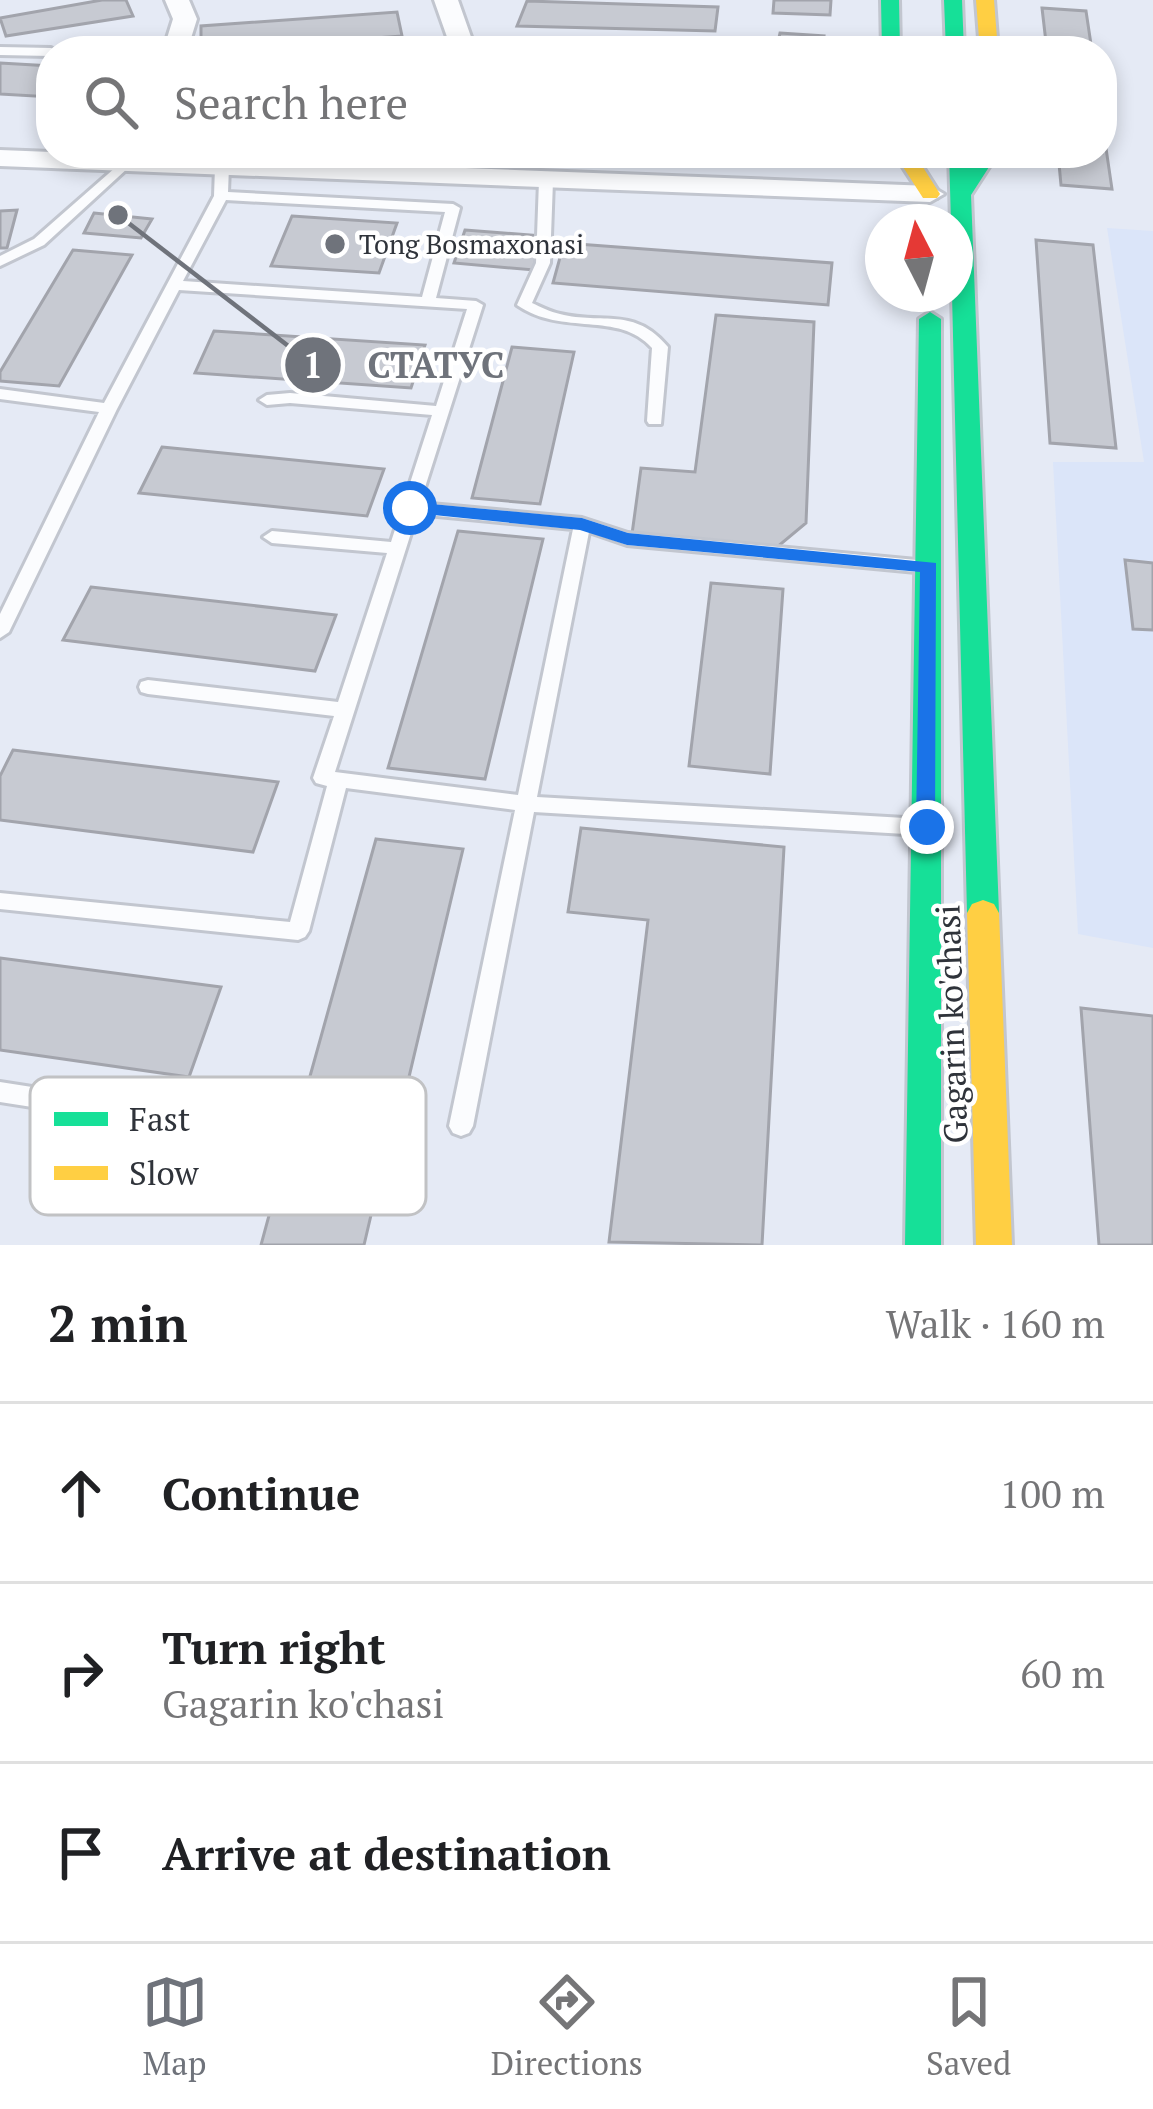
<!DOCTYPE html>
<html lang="en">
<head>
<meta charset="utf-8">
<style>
  body { margin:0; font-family:"PT Serif",serif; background:#f2f2f2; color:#202124 }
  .compass { position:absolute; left:865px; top:204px; width:108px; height:108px; border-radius:50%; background:#fff; box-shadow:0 6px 18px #0003; rotate:354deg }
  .stop { position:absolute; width:36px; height:36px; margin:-27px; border:9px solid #1a73e8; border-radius:50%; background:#fff }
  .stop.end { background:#1a73e8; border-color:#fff; box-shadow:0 3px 12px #0008 }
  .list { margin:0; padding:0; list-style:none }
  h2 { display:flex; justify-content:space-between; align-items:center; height:156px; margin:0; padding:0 48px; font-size:51px }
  h2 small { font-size:39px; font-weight:400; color:#757577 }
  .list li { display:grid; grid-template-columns:78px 1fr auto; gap:36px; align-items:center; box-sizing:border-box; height:180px; padding:0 48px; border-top:3px solid #e0e0e0 }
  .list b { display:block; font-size:45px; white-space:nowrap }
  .list p { margin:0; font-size:39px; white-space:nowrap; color:#757577 }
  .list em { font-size:39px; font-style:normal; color:#757577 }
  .icon { flex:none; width:66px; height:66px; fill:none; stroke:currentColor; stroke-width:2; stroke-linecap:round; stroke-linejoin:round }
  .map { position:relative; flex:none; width:1153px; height:1245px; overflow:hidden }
  .search { position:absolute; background:#fff; box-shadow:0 6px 18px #0003; left:36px; right:36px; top:36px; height:132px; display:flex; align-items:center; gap:30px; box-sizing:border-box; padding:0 42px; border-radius:48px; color:#757577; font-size:45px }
  .sheet { height:696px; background:#fff }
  nav { display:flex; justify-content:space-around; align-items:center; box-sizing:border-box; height:168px; border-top:3px solid #e0e0e0; background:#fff; font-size:33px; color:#757577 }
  nav a { display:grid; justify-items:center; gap:6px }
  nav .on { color:#6f737b }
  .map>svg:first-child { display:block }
  .built { fill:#dbe5f9 }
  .building { fill:#c7cad2; stroke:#a2a4ac; stroke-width:3 }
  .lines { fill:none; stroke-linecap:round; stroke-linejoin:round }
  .lane-casing { stroke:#c2c6cf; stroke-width:6 }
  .street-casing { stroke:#c2c6cf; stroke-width:6 }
  .fast-casing { stroke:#c2c6cf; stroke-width:6 }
  .slow-casing { stroke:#c2c6cf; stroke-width:6 }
  .lane { fill:#fbfcfe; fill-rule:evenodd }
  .street { fill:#fbfcfe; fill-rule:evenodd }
  .fast { fill:#16e098; fill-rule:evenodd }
  .slow { fill:#ffcf43; fill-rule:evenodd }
  .route { fill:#1a73e8 }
  .poi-dot { fill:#6f737b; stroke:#fff; stroke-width:4.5 }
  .labels { text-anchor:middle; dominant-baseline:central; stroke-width:9; stroke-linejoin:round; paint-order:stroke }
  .far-poi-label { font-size:27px; fill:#2f333a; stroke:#fff; text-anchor:start }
  .street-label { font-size:33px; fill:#2f333a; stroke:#fff }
  .key { fill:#fff; stroke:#c1c2c4; stroke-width:3 }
  .key-label { font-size:33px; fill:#2f333a }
  .leader { fill:none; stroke:#6f737b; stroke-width:4.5 }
  .callout-dot { fill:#6f737b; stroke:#fff; stroke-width:4.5 }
  .mark-label { font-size:36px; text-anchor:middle; font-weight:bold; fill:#fff }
  .callout-label { font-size:36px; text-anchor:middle; font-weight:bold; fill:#6f737b; stroke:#fff; stroke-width:9; stroke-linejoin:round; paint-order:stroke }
</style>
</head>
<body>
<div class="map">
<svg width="1153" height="1245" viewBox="0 0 1153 1245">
  <rect width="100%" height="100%" fill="#e5eaf5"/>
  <path class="built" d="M1107,228L1153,231V948L1078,934L1053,462H1144Z"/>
  <path class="building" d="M102,0H126L133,16L6,36L0,18Z
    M774,0H831L830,15L773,13Z
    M527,1L718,7L715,31L517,26Z
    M1042,8L1086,11L1092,51H1047Z
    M397,12L402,36L201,51V26Z
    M780,33L824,36L822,51H776Z
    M0,63L51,66V97L0,94Z
    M1102,121L1112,189L1061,185L1058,153H1102Z
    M17,210L7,248H0V211Z
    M94,213L152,219L141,238L84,233Z
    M292,216L397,223L379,273L271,266Z
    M465,230L544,236L534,270L454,263Z
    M1036,240L1093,245L1116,448L1050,443Z
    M564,243L832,263L828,305L553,283Z
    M73,250L132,255L59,386L0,381V372Z
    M716,315L814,322L806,523L776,548L632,534L641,468L695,472Z
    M214,331L425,345L411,388L195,373Z
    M512,347L574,352L540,504L472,498Z
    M162,447L384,469L367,516L139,493Z
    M458,531L543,539L485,779L388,768Z
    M1125,560L1153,563V630L1133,629Z
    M711,583L783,589L770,774L689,766Z
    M91,587L336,615L315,671L63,640Z
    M13,750L278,782L253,852L0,820V776Z
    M581,828L784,847L762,1245L609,1242L648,920L568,912Z
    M376,839L463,849L404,1098L307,1087Z
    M0,958L221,987L189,1077L0,1050Z
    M1081,1008L1153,1016V1245H1099Z
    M277,1186L375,1198L364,1245H261Z"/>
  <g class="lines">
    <defs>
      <path id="lane" d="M0,47L51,48L56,51H51V56L0,55Z
        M124,160L131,164L129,167L44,245L0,266V256L34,239Z
        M222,163L229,167L228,192L453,204L460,208L436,298L476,301L483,305L420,503L582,518L628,533L927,561L936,567L927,573L627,545L589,532L537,797L922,819L929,821L932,827L929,833L922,835L534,812L473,1126L469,1133L461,1136L453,1133L449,1126L515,810L346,788L309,931L305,937L298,940L0,909V893L290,922L327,786L316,783L313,778L334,716L148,694L141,692L139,687L141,682L148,680L338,702L387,553L272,543L263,537L272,531L391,542L432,415L290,403L267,405L259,400L267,395L290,393L436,406L467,309L179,290L117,409L9,632L0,638V614L99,412L0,399V389L104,403L214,196L215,167ZM226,200L445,212L422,297L183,281ZM417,514L573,529L518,795L335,772Z
        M546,177L553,181L550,263L532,303C541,307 550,312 560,314C603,325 634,306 668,347L661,424H649L647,421L652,348C618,310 563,337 517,305L536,263L539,181Z
        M0,1082L160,1107L168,1110L172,1117L168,1124L160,1127L0,1102Z"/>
      <path id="street" d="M165,0H189L197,19L187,51H163L173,19Z
        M434,0H458L476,51H452Z
        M0,150L930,186L944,194L930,202L0,166Z"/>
      <path id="fast" d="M881,0H899L900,51H882Z
        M944,0H962L964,51H946Z
        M949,153H969V166L978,153H998L971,195L999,913L994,922L983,926L972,922L967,913L952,294L955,222H951Z
        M930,312L941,319V1245H905L919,319Z"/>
      <path id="slow" d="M976,0H994L998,51H980Z
        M894,153H914L940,194L937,198H923Z
        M983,900L994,904L999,913L1012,1245H976L967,913L972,904Z"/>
    </defs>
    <use href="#lane" class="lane-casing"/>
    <use href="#street" class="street-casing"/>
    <use href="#fast" class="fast-casing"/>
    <use href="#slow" class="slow-casing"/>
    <use href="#lane" class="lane"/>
    <use href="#street" class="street"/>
    <use href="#fast" class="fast"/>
    <use href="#slow" class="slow"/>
  </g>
  <path class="route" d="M410,502L582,518L628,533L936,563L935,833L927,836L916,827L920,572L627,545L580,530L404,512V504Z"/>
  <circle class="poi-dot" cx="335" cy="244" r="12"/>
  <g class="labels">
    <g class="far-poi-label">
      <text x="359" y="244">Tong Bosmaxonasi</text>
    </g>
    <g class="street-label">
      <text transform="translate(951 1024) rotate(-92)">Gagarin ko'chasi</text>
    </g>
  </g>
  <rect x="30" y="1077" width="396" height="138" rx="18" class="key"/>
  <rect x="54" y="1112" width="54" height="14" fill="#16e098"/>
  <rect x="54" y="1166" width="54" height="14" fill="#ffcf43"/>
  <g class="key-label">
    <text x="129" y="1131">Fast</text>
    <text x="129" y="1185">Slow</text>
  </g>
  <path class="leader" d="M118 215L313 365"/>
  <g class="callout-dot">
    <circle cx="118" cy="215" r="12"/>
    <circle cx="313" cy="365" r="30"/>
  </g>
  <g class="mark-label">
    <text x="313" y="378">1</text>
  </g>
  <g class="callout-label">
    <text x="436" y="378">СТАТУС</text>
  </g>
</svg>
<svg class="compass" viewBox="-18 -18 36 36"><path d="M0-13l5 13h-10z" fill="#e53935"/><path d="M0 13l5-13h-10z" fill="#757577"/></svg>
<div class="stop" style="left:410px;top:508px"></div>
<div class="stop end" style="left:927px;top:827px"></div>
<div class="search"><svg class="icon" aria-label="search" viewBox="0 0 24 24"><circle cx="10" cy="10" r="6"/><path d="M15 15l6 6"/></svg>Search here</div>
</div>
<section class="sheet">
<h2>2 min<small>Walk · 160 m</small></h2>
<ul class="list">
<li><svg class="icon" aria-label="ahead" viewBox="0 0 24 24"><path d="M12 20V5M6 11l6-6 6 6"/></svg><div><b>Continue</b></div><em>100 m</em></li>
<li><svg class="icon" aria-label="right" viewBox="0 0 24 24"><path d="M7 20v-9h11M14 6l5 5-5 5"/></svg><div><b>Turn right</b><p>Gagarin ko'chasi</p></div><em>60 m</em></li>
<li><svg class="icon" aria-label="arrive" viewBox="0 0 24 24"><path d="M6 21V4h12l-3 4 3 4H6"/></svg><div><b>Arrive at destination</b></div></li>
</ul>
</section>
<nav>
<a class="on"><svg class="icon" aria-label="map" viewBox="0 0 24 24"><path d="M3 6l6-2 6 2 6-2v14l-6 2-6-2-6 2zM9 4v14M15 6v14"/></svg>Map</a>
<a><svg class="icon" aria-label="directions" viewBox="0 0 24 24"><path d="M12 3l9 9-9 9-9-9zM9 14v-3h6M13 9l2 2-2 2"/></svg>Directions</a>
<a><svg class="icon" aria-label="saved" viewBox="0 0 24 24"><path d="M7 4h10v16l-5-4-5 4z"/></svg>Saved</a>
</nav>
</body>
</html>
